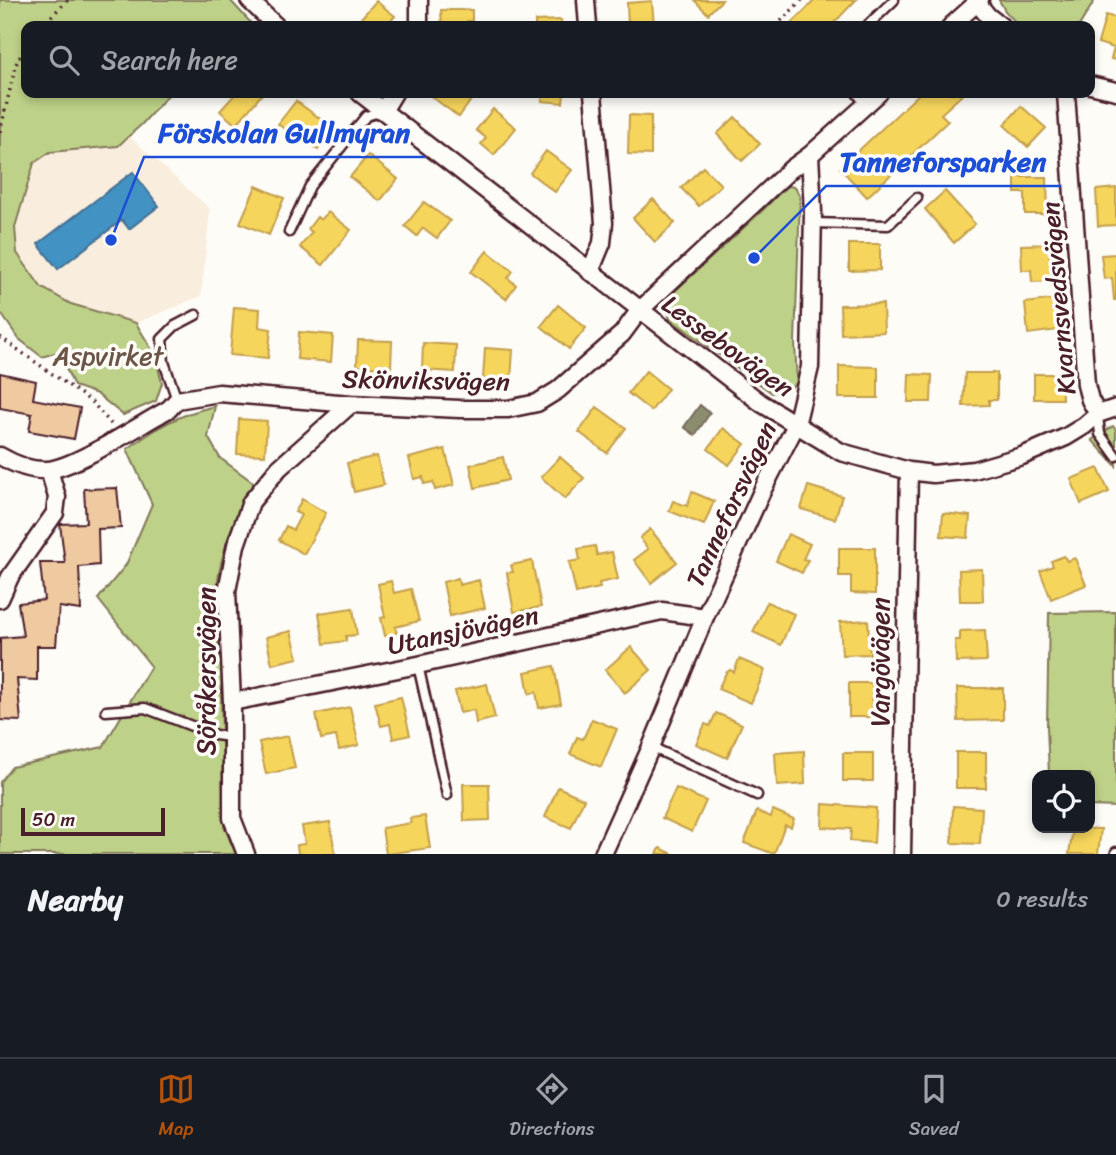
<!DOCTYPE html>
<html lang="en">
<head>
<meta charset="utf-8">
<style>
  body { margin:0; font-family:Sriracha,sans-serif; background:#242831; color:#f1f3f6 }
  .controls { position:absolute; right:21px; bottom:21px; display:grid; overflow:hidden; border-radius:14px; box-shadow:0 4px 10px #0003 }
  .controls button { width:63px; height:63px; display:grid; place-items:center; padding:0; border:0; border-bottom:2px solid #363941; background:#171b24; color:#f1f3f6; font:35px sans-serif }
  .scale { position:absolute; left:21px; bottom:18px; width:144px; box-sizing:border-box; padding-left:7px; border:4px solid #4a1f2b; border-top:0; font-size:19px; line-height:24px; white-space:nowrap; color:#4a1f2b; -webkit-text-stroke:5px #fdfcf7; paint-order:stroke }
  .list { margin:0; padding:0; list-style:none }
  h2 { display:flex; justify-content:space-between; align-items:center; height:91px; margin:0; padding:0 28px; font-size:30px }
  h2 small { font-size:23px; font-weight:400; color:#9ea1a6 }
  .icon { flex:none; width:38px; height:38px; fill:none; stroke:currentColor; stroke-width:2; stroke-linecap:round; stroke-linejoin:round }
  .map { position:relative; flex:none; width:1116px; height:854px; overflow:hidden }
  .search { position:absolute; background:#171b24; box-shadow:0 4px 10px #0003; left:21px; right:21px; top:21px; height:77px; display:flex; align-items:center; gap:18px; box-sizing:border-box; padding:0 24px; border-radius:14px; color:#9ea1a6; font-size:26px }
  .sheet { height:203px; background:#171b24 }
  nav { display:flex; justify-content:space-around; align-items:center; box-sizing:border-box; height:98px; border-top:2px solid #363941; background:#171b24; font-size:19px; color:#9ea1a6 }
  nav a { display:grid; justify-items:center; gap:4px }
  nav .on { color:#b45309 }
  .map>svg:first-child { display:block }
  .built { fill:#f9eddd }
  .green { fill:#bdd288; stroke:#84785a; stroke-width:2 }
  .homes { fill:#f6d55c; stroke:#c29e4d; stroke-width:2 }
  .schools { fill:#4393c3; stroke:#457095; stroke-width:2 }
  .industry { fill:#8c8c6e; stroke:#786b5a; stroke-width:2 }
  .building { fill:#efcaa0; stroke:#4a1f2b; stroke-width:2 }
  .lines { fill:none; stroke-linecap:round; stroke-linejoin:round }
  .service-casing { stroke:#4a1f2b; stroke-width:13 }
  .minor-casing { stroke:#4a1f2b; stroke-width:21 }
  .path { stroke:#4a1f2b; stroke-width:3.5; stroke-dasharray:2 5; stroke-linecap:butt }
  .service { stroke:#fdfcf7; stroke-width:8 }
  .minor { stroke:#fdfcf7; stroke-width:16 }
  .labels { text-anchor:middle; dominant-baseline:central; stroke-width:7; stroke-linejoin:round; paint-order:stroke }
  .street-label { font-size:26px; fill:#4a1f2b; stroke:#fdfcf7 }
  .park-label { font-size:26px; fill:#6c5547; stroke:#fdfcf7 }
  .leader { fill:none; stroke:#1d4ed8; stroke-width:2.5 }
  .callout-dot { fill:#1d4ed8; stroke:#fdfcf7; stroke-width:2.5 }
  .callout-label { font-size:28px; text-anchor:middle; font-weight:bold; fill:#1d4ed8; stroke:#fdfcf7; stroke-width:7; stroke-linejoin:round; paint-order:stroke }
</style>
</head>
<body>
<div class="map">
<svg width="1116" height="854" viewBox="0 0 1116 854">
  <rect width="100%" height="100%" fill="#fdfcf7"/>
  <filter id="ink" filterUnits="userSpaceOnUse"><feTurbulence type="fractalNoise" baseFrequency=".0143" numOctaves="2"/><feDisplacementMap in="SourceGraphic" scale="14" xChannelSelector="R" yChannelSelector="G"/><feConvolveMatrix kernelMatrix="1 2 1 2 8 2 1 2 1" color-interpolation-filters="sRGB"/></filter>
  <g filter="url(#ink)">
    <path class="built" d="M129,136L210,209L201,296L136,323L71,304L41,287L17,253L15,227L34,163L49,152L118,146Z"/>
    <path class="green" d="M0,0H230L250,22L248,26H26V93H170L142,124L118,146L50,152L34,163L15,227L17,253L41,287L71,304L136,323L155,355L162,383L156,401L123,415L97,394L74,386L65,366L55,353L42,357L19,339L0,312Z
      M999,0H1095L1079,26H1019L1005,11Z
      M786,186L795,187L800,197L795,343L797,383L786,391L772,393L670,319L666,306L674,292L765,208Z
      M215,406L208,437L220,458L254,483C227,528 213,577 215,629C216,643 224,658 228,671L221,687L224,826L236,854H0V782L12,767L103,747L151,666L98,599L126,565L152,504L127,449C159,426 177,415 215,406Z
      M1113,426L1116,430V466L1092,440Z
      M1116,612V807L1090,806V775H1049L1047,726L1049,613Z"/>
    <path class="homes" d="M694,0H722L708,14Z
      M815,0H856L831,26H789Z
      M376,1L395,16L386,26H354Z
      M652,1L654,26H628L627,3Z
      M441,10H472V21H467V26H442Z
      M1106,15L1116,18V60L1111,59L1114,48L1098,43Z
      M561,20L562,26H535V21Z
      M236,93H263L236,125L220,111Z
      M429,93H470L474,96L459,117L428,94Z
      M543,93H564L563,103L542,101Z
      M920,93H964L941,114L948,121L867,197L840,168Z
      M296,101L326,123L323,127L331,133L318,150L309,142L306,145L278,124Z
      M1021,106L1046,128L1028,147L1004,125Z
      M493,109L516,128L494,155L481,144L486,138L476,130Z
      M629,115L651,116V155L628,154Z
      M735,117L760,144L742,161L717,134Z
      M546,151L572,170L555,192L530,173Z
      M368,155L398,179L380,201L350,177Z
      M703,167L721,185L699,206L681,188Z
      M1015,177H1047L1048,214H1025V193H1015Z
      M256,186L284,198L269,235L240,223Z
      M1116,188V225L1098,226L1096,190Z
      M945,191L975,224L954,243L925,209Z
      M653,199L675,223L655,242L633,218Z
      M424,202L450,221L437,238L423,228L417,236L405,226Z
      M328,212L351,230L323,265L300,247L312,232L308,229L317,217L321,220Z
      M849,244H880V270L849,271Z
      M1049,244L1051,281L1032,282L1031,270H1022L1021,245Z
      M487,251L513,271L508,278L516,285L506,299L471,272Z
      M1116,254V300H1114L1112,278L1104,279L1101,255Z
      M1055,299L1059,330L1028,334L1025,303Z
      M883,304L884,332L841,334L840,305Z
      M558,305L586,328L569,349L541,326Z
      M234,307L260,309L259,327L271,329L268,358L230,355Z
      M299,332L333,335L331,362L297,359Z
      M358,340L392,341L391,368L357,366Z
      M423,343L456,345L455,372L422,370Z
      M485,348L513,350L511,381L483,379Z
      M839,366L878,367V398H839Z
      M646,371L668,389L651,411L628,393Z
      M965,373H997V400H989V405L963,406Z
      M909,374L932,375L931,402H908Z
      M1034,374H1061L1062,399H1034Z
      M597,407L626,428L607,453L579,432Z
      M239,419L267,421L265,455L237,454Z
      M723,428L745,444L729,465L708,449Z
      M445,449L454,485L435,490L433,482L424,484L423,477L414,479L409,458Z
      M377,456L384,485L354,492L347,463Z
      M503,457L508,480L475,488L470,465Z
      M560,457L584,478L565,499L541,477Z
      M1098,468L1109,492L1081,504L1071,479Z
      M808,486L842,496L835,519L801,509Z
      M692,492L714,501L704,525L669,511L673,501L687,506Z
      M302,499L326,513L304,554L279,540L286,526L293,530L301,515L295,512Z
      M943,513L970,516L968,538L941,536Z
      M650,529L677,562L651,583L634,560L648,549L640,538Z
      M788,534L810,544L803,559L808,560L802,573L776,561Z
      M595,546L597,555L612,552L618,579L599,583L600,588L576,593L569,562L580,560L578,549Z
      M839,548H875V594L851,593V576H839Z
      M1064,556L1067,561L1075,558L1086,585L1051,599L1040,571L1053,566L1051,561Z
      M532,561L541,607L514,612L507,573L513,572L511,565Z
      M982,569L983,601H960L959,570Z
      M458,578L459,585L479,580L485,608L450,616L443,582Z
      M391,581L394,593L411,589L419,621L395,627L397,633L385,636L381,618L385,617L378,584Z
      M767,602L794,614L781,645L753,632Z
      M353,608L357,635L346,636V641L324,644L319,613Z
      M868,620L870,654L842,655L840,622Z
      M985,630L987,661L956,662L955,640H960V631Z
      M291,631L298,658L272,664L266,637Z
      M631,647L651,670L625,693L605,670Z
      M739,659L765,670L751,703L718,689L726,673L730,670L734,672Z
      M554,666L561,704L539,708L536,692L529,694L525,672Z
      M849,683H872V717H849Z
      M487,684L495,718L476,723L474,710L460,713L455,691Z
      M957,688H1003V720L958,721Z
      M401,697L410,735L393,739L390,724L381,726L375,703Z
      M350,707L359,745L339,750L336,736L321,739L316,714Z
      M716,713L742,724L727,758L696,744L705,724L710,726Z
      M592,719L617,729L601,767L570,754L577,737L583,739Z
      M288,736L295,768L266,774L259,742Z
      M804,751L805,784L777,786L775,753Z
      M956,752H986V788H956Z
      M843,753H873V781H843Z
      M463,784H489L490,820L464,821Z
      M558,787L584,799L571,828L545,817Z
      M676,788L706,801L692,832L662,818Z
      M823,804L876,808L874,843L850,841L851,829L822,827Z
      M953,806L982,808L980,844L952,843Z
      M773,810L794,819L791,827L785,825L774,854L744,843L757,811L771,817Z
      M425,816L430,848L386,854L382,828L411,823L410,818Z
      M330,822L335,854H298L297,845L305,844L302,826Z
      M1073,828L1101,829L1098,854H1069Z
      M660,848L673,854H657Z"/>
    <path class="schools" d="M133,172L159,206L129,229L122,220L58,269L38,244Z"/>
    <path class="industry" d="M700,405L710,413L695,435L684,427Z"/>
    <path class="building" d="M0,373L36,381L33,399L80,408L74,439L29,431L32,414L0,408Z
      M117,488L121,528L98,529L99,565L79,567L81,610L59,607L56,646H37V680L17,679L21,721L0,720V638L23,636L18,603L44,600L40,563H65L60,524L86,523L84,489Z"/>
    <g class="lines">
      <defs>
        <path id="service" d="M867,26L894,0
          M857,93L866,105
          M813,223L888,225L917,198
          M289,232L310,186L366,116L383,111
          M177,400L164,362L162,339L175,326L196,315
          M1098,416L1100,434L1116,456
          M418,665L447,795
          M106,711L145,708L215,735L231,737
          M651,747L757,795
          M1116,854V852"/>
        <path id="minor" d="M249,0L276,26
          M419,0V26
          M586,0L588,26
          M975,0L988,16L1001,26
          M951,26L980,0
          M1090,85L1116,91
          M360,93L761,403L841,452L909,471L933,474L974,470L1022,456L1066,437L1084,426L1098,414L1116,408
          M1066,93L1086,385L1090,400L1098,414
          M383,111L394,93
          M590,272L602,243L604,223L593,93
          M0,456C14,464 31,471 47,470C75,468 141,424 169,409L177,400L219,393L351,404L460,409H508L537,403L558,390L622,334L639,311L791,169L810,155L879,93
          M0,599L10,577L55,513L57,497L49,470
          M232,702L418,665L662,611L705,617
          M246,854L232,818V702L227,591L236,545L251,502L279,468L351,404
          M603,854L651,747L705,617L763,489L796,425L810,367L813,212L810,155
          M902,854L909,471"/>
      </defs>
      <use href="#service" class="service-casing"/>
      <use href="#minor" class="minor-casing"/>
      <path class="path" d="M41,26L68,0
        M776,26L802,0
        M0,132L16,64L26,46
        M0,337L92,402L111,424"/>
      <use href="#service" class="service"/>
      <use href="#minor" class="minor"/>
    </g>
  </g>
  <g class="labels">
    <g class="street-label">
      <text transform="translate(1058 298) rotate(-95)">Kvarnsvedsvägen</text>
      <text transform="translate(728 346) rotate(36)">Lessebovägen</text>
      <text transform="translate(426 380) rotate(1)">Skönviksvägen</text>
      <text transform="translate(731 504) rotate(-65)">Tanneforsvägen</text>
      <text transform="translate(463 630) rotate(-12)">Utansjövägen</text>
      <text transform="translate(880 662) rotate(-90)">Vargövägen</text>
      <text transform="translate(206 671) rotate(-90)">Söråkersvägen</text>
    </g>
    <g class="park-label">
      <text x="108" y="356">Aspvirket</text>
    </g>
  </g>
  <path class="leader" d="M111 240L144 157H425M754 258L826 186H1061"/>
  <g class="callout-dot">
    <circle cx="111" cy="240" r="7"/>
    <circle cx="754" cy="258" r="7"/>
  </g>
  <g class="callout-label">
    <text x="284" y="142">Förskolan Gullmyran</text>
    <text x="943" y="171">Tanneforsparken</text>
  </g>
</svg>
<div class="controls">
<button><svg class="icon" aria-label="locate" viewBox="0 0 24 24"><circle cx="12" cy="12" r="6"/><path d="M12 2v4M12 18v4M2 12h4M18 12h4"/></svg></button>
</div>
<div class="scale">50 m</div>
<div class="search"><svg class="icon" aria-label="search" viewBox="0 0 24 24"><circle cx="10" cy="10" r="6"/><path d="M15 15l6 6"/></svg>Search here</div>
</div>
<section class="sheet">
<h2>Nearby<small>0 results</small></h2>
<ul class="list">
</ul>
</section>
<nav>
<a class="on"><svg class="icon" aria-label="map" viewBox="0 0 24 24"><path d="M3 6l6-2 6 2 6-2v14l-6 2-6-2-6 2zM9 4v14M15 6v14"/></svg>Map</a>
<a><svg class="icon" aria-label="directions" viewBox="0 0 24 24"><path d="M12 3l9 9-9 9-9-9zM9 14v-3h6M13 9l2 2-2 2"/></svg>Directions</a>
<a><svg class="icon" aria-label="saved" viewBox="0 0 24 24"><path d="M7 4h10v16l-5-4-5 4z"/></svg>Saved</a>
</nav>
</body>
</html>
